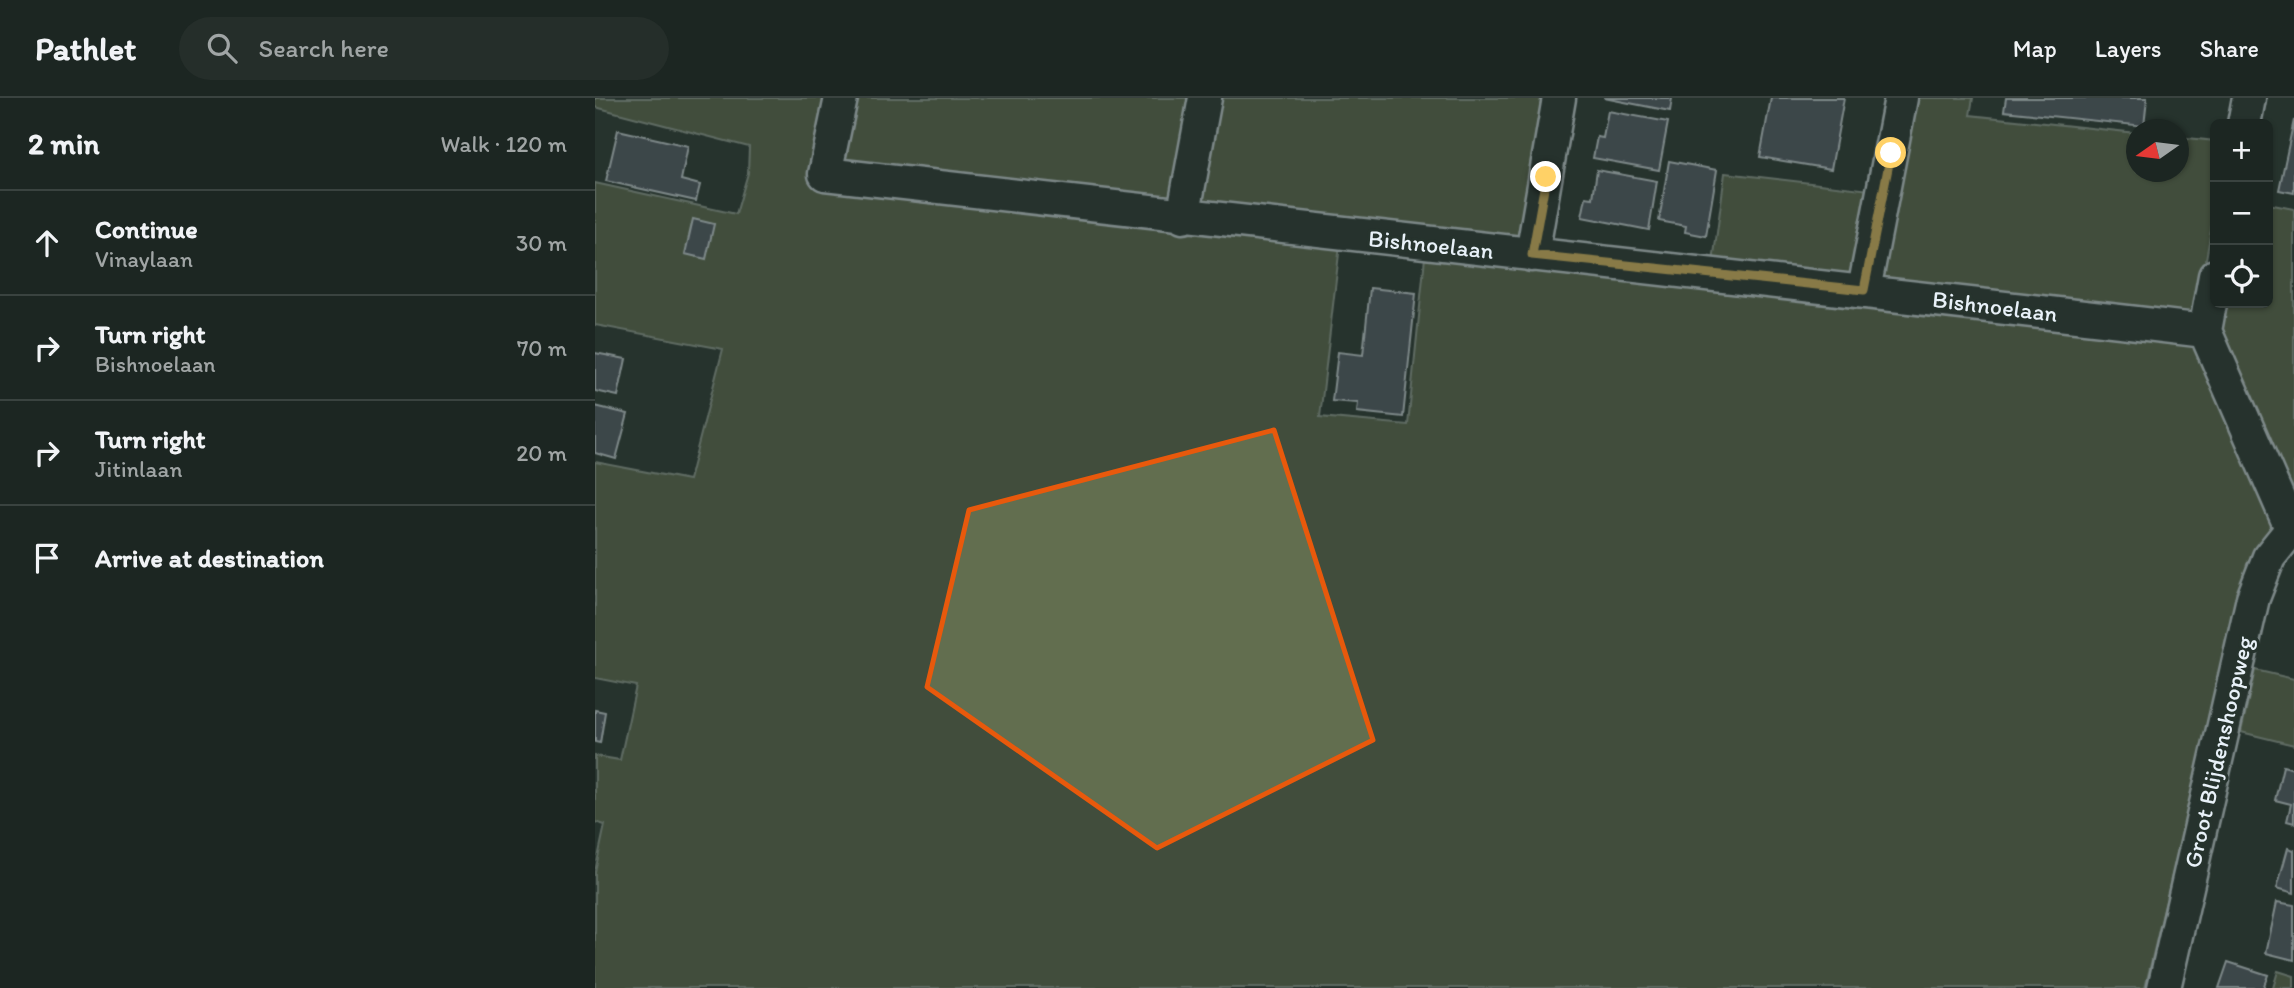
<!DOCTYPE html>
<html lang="en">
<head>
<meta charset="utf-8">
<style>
  body { margin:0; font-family:Itim,sans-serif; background:#252e2a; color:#f1f3f6 }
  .controls { position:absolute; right:21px; top:21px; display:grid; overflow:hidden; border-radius:10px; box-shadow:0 2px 5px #0004 }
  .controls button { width:63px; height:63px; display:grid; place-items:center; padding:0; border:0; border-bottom:2px solid #3a4340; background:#1c2622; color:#f1f3f6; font:35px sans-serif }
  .compass { position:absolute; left:1531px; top:21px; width:63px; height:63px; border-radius:50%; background:#1c2622; box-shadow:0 2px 5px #0004; rotate:256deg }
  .stop { position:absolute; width:21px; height:21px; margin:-16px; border:5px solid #ffd166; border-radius:50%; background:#fff }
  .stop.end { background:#ffd166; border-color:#fff; box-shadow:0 2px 7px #0008 }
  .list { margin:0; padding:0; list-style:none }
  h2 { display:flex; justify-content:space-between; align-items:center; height:91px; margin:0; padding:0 28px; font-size:30px }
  h2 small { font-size:23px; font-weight:400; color:#a0a5a5 }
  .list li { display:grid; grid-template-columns:46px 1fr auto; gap:21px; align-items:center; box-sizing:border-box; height:105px; padding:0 28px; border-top:2px solid #3a4340 }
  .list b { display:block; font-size:26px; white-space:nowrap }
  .list p { margin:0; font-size:23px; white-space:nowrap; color:#a0a5a5 }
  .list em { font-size:23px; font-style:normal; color:#a0a5a5 }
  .icon { flex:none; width:38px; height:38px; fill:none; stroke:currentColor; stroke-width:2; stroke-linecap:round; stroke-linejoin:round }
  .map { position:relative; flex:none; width:1699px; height:890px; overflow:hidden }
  header { display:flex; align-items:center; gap:42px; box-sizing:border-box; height:98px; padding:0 35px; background:#1c2622; border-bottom:2px solid #3a4340 }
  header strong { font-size:33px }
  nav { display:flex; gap:38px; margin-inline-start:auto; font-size:24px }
  .search { width:490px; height:63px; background:#252e2a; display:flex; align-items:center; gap:18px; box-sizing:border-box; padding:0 24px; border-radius:38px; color:#a0a5a5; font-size:26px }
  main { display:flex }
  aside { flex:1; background:#1c2622 }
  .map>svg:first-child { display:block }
  .green { fill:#626e50; stroke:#a5b0a4; stroke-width:2 }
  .building { fill:#585e6c; stroke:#e8f1f8; stroke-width:2 }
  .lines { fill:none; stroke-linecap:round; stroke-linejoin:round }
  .minor-casing { stroke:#e8f1f8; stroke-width:37 }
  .minor { stroke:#26332d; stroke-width:32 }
  .route { stroke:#ffd166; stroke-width:9 }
  .marked { fill:none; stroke:#e8590c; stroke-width:5; stroke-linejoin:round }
  .labels { text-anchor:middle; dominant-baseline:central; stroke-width:6; stroke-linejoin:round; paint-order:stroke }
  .street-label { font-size:24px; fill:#e8f1f8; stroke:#26332d }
</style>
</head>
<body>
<header>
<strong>Pathlet</strong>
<div class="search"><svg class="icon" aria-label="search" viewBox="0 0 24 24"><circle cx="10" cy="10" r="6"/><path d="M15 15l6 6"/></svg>Search here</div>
<nav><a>Map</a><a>Layers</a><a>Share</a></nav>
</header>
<main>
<aside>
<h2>2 min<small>Walk · 120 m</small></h2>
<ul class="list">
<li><svg class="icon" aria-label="ahead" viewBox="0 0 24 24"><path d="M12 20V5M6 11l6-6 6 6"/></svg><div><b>Continue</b><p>Vinaylaan</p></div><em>30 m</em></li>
<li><svg class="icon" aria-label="right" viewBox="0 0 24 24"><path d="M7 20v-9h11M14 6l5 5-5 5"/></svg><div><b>Turn right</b><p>Bishnoelaan</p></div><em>70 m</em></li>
<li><svg class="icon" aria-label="right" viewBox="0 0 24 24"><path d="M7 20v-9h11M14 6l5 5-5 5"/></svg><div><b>Turn right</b><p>Jitinlaan</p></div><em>20 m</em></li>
<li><svg class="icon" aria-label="arrive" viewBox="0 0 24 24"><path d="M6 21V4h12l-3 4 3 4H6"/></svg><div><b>Arrive at destination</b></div></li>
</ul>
</aside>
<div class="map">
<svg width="1699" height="890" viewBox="0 0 1699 890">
  <rect width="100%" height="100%" fill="#26332d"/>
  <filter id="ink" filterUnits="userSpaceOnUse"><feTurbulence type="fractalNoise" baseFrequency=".0143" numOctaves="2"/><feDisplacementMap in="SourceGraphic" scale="14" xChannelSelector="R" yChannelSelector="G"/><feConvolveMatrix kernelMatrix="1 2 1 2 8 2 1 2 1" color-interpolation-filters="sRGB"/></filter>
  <g filter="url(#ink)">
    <path class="green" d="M0,0H233L216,83L745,147L725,319L813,327L830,159L1603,243L1677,403V429L1652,466L1550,890H0V774L10,727L0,724V658L25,662L41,588L0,580V364L94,382L128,251L0,227V85L141,116L153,75L154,49L0,9Z
      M256,0H599L578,110L242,68Z
      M620,0H951L925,146L598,112Z
      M1317,0H1378L1375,17L1541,35L1542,74H1584V39L1620,43V110L1601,218L1283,186Z
      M1130,75L1276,92L1261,180L1118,164Z
      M1673,106L1699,111V407L1626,236L1631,205H1673Z
      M1660,572L1699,581V647L1646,634Z
      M1683,873L1699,878V890H1678Z"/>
    <path class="building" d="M1009,0H1077L1075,13Z
      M1176,0H1249L1236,71L1165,59Z
      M1411,0H1552L1549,28L1409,13Z
      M1013,13L1073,24L1064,72L998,60L1002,39L1008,40Z
      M1699,22V95L1684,92Z
      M23,32L93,48L86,82L105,87L101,103L11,83Z
      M1074,63L1122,72L1111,138L1090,134L1091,128L1064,123Z
      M1002,72L1062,83L1054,132L987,119L991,99L998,100Z
      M98,121L119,126L111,161L90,156Z
      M775,190L821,195L808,319L762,314L763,305L737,303L743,254L768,257Z
      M0,255L31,261L23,298L0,293Z
      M0,308L33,316L21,361L0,355Z
      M0,612L10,614L5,645L0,644Z
      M1688,668L1699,671V725L1692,723L1696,706L1680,702Z
      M1693,750L1699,752V795L1682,790Z
      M1682,804L1699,807V862L1671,855Z
      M1633,864L1673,877L1668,890H1624Z"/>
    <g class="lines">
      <defs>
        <path id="minor" d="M246,0L230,76C689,131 1150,178 1610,233
          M1649,26L1654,0
          M588,119L610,0
          M937,157L964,0
          M1269,192L1306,0
          M1610,233L1696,430
          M1610,233L1620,178
          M1569,890L1658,500L1674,459L1699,428"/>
      </defs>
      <use href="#minor" class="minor-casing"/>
      <use href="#minor" class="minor"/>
    </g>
  </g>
  <g class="lines" filter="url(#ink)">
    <path class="route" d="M951,79L937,157L1269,192L1296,55"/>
  </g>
  <path d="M0 0H1699V890H0ZM679,332L778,642L562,750L332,589L374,412Z" fill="#26332d" fill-opacity=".55" fill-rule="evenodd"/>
  <path class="marked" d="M679,332L778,642L562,750L332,589L374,412Z"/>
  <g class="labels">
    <g class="street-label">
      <text transform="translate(836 146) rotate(6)">Bishnoelaan</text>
      <text transform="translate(1400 208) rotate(7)">Bishnoelaan</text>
      <text transform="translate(1623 654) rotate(-77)">Groot Blijdenshoopweg</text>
    </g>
  </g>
</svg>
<div class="controls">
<button>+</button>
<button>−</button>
<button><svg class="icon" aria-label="locate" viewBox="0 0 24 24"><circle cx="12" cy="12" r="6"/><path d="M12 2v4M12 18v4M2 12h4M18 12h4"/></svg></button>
</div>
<svg class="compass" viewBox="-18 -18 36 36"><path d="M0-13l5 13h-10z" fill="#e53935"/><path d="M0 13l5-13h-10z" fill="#a0a5a5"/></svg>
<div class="stop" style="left:1296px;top:55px"></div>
<div class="stop end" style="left:951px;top:79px"></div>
</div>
</main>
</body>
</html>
